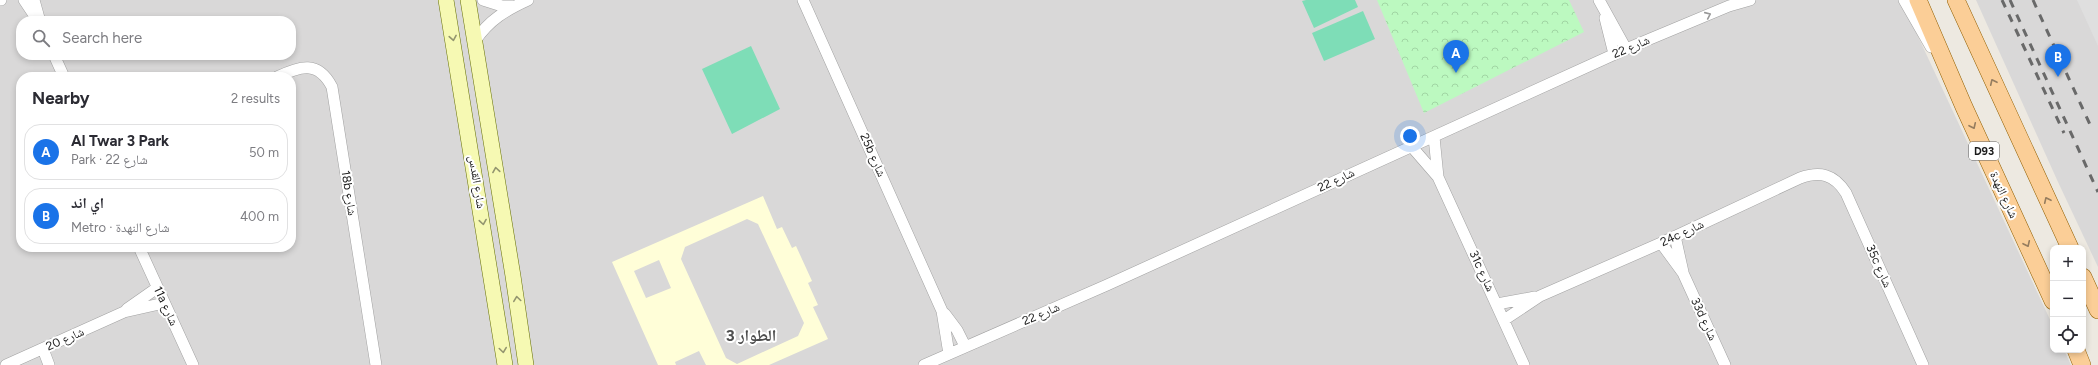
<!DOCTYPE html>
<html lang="en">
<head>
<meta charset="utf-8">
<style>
  body { margin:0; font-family:Figtree,"Noto Naskh Arabic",sans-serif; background:#f7f7f7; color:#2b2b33 }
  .controls { position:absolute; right:12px; bottom:12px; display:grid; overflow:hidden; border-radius:8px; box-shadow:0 2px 6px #0003 }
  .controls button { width:36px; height:36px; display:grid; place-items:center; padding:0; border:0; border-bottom:1px solid #e1e1e2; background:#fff; color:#2b2b33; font:20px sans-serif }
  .you { position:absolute; left:1410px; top:136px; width:14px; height:14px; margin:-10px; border:3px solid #fff; border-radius:50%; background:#1a73e8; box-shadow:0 0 0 6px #1a73e833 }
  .badge { display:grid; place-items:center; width:26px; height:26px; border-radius:50%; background:#1a73e8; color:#fff; font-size:13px; font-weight:700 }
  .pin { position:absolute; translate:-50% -33px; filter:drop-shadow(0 1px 2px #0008) }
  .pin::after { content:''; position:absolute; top:21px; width:14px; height:12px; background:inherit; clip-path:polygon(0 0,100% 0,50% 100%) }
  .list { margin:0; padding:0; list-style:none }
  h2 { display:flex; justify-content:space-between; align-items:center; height:52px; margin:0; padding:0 16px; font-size:17px }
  h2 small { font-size:13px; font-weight:400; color:#7c7c81 }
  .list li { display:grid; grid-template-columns:26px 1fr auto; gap:12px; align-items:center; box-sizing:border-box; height:56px; margin:0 8px 8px; padding:0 8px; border:1px solid #e1e1e2; border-radius:16px }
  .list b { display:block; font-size:15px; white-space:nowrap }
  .list p { margin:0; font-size:13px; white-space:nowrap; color:#7c7c81 }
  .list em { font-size:13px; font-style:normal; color:#7c7c81 }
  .icon { flex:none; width:22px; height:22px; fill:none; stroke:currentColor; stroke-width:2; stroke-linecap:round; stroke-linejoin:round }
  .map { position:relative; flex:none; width:2098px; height:365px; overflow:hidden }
  .search { position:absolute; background:#fff; box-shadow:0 2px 6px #0003; left:16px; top:16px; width:280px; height:44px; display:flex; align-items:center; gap:10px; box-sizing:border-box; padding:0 14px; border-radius:16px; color:#7c7c81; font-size:15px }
  .panel { position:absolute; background:#fff; box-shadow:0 2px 6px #0003; left:16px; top:72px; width:280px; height:180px; border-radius:16px }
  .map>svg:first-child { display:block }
  .residential { fill:#d9d8d8; fill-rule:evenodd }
  .education { fill:#fffed8; fill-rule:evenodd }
  .park { fill:url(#park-crowns) }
  .pitch { fill:#7eddb7 }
  .parking { fill:#dfdfdf }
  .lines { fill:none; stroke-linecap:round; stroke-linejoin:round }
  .minor-casing { stroke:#a2a2a2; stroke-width:12 }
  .secondary-casing { stroke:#667005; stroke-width:16 }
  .primary-casing { stroke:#925f01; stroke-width:18 }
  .minor { stroke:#fff; stroke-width:11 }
  .secondary { stroke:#f6f9b3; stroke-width:15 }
  .primary { stroke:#fbce97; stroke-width:17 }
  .rail { stroke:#696969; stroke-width:3; stroke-dasharray:8 8; stroke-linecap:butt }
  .oneway { stroke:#989898 }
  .oneway2 { stroke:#93956f }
  .oneway3 { stroke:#967d5f }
  .labels { text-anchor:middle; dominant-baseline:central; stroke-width:4; stroke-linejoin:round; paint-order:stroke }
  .shield { fill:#fff; stroke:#5f5f5f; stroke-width:1 }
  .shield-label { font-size:11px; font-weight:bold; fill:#1b1b1b }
  .street-label { font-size:12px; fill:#1b1b1b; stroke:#fff }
  .district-label { font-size:16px; font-weight:bold; fill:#4e4e4e; stroke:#fff }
</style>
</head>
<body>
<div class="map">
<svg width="2098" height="365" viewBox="0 0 2098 365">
  <defs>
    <pattern id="park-crowns" width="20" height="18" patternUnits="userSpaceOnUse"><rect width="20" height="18" fill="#bcf9c0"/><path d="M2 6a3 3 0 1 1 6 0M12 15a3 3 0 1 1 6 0" fill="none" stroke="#a1d5a4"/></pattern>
  </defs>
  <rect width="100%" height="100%" fill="#ede9e1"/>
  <path class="residential" d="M0,0H1901L2053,326V350H2064L2071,365H0ZM21,21H291V55H21ZM21,77H291V247H21Z
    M1976,0H2098V267L2058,182Z"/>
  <path class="education" d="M763,196L777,229L782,227L792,248L796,246L812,281L808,283L818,305L813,307L828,339L769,365H706L699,351L675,362L676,365H658L612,262ZM747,219L758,224L804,323L798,336L737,364L726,358L681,259L685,247ZM659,260L671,288L646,298L634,271Z"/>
  <path class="park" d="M1377,0H1569L1584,32L1424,113Z"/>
  <path class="pitch" d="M1306,0H1355L1358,7L1314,28L1302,1Z
    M1363,11L1375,39L1324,61L1312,33Z
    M751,46L780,109L732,134L702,69Z"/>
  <path class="parking" d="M2077,0H2098V46Z"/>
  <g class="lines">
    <defs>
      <path id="minor" d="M0,0H1
        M24,0L38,21
        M34,0L39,18
        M483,0L502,6H513
        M803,0L942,311L949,354
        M1599,0L1626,49
        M1904,0L1931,47
        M1605,18L1614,54
        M475,41C489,20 506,10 528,0
        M54,55L64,77
        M277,77C300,66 318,60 332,87L376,365
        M1434,137L1438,177
        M1412,147L1438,177L1524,365
        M1675,236L1683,272
        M1661,243L1683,273L1725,365
        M139,247L193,365
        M1497,304L1535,297
        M127,309L157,288
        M945,314L957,330L965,346
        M1504,320L1540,296L1661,243L1800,178C1820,171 1834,174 1846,193L1923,365
        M43,349L49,365
        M6,365L124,312L164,303
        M924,365L1107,285L1626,49L1729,6L1750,0"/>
      <path id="secondary" d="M446,0L505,365
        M468,0L513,276L526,365"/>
      <path id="primary" d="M1918,0L1964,107L2053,301
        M1956,0L2070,248
        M2083,277L2098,310
        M2076,350L2082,365"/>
    </defs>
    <use href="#minor" class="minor-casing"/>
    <use href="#secondary" class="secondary-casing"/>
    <use href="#primary" class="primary-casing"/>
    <use href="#minor" class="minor"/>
    <use href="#secondary" class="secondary"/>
    <use href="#primary" class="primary"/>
    <path class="rail" d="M2002,0L2064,133
      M2010,0L2098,192
      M2033,0L2092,129"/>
  </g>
  <defs><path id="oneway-chevron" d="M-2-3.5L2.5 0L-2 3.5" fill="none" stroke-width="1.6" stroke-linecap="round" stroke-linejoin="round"/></defs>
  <use class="oneway" href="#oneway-chevron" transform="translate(1708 15) rotate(-24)"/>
  <g class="oneway2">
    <use href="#oneway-chevron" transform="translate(453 38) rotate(80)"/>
    <use href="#oneway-chevron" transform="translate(496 170) rotate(-99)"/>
    <use href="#oneway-chevron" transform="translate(483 222) rotate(81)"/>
    <use href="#oneway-chevron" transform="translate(517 299) rotate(-98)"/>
    <use href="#oneway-chevron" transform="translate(503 350) rotate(82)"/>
  </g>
  <g class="oneway3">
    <use href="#oneway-chevron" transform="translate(1993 82) rotate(-115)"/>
    <use href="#oneway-chevron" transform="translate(1973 126) rotate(65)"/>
    <use href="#oneway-chevron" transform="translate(2047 200) rotate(-115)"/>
    <use href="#oneway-chevron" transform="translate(2027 244) rotate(65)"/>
  </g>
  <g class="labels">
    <rect class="shield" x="1969" y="142" width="30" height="18" rx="3"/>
    <g class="shield-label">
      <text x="1984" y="151">D93</text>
    </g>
    <g class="street-label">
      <text transform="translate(1631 47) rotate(-23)">شارع 22</text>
      <text transform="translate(873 155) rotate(66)">25b شارع</text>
      <text transform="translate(1336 180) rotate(-25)">شارع 22</text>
      <text transform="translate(477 182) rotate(81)">شارع القدس</text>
      <text transform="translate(349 193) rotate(81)">18b شارع</text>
      <text transform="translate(2004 195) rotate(65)">شارع النهدة</text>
      <text transform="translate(1682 233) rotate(-25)">24c شارع</text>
      <text transform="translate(1879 266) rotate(66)">35c شارع</text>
      <text transform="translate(1482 271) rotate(65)">31c شارع</text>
      <text transform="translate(166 306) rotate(65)">11a شارع</text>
      <text transform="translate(1041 314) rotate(-23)">شارع 22</text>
      <text transform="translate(1704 319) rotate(65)">33d شارع</text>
      <text transform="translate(65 339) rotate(-24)">شارع 20</text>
    </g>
    <g class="district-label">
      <text x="751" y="335">الطوار 3</text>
    </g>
  </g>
</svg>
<div class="controls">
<button>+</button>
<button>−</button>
<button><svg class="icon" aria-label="locate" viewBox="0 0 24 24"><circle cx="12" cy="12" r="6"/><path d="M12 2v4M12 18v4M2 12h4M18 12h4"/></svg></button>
</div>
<div class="you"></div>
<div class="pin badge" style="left:1456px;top:73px">A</div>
<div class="pin badge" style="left:2058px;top:77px">B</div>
<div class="search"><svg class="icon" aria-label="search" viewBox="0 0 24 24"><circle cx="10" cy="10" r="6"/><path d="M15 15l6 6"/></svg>Search here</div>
<section class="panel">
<h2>Nearby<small>2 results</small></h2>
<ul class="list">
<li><span class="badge">A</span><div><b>Al Twar 3 Park</b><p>Park · شارع 22</p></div><em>50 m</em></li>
<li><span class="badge">B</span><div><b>اي اند</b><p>Metro · شارع النهدة</p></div><em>400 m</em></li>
</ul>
</section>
</div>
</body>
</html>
